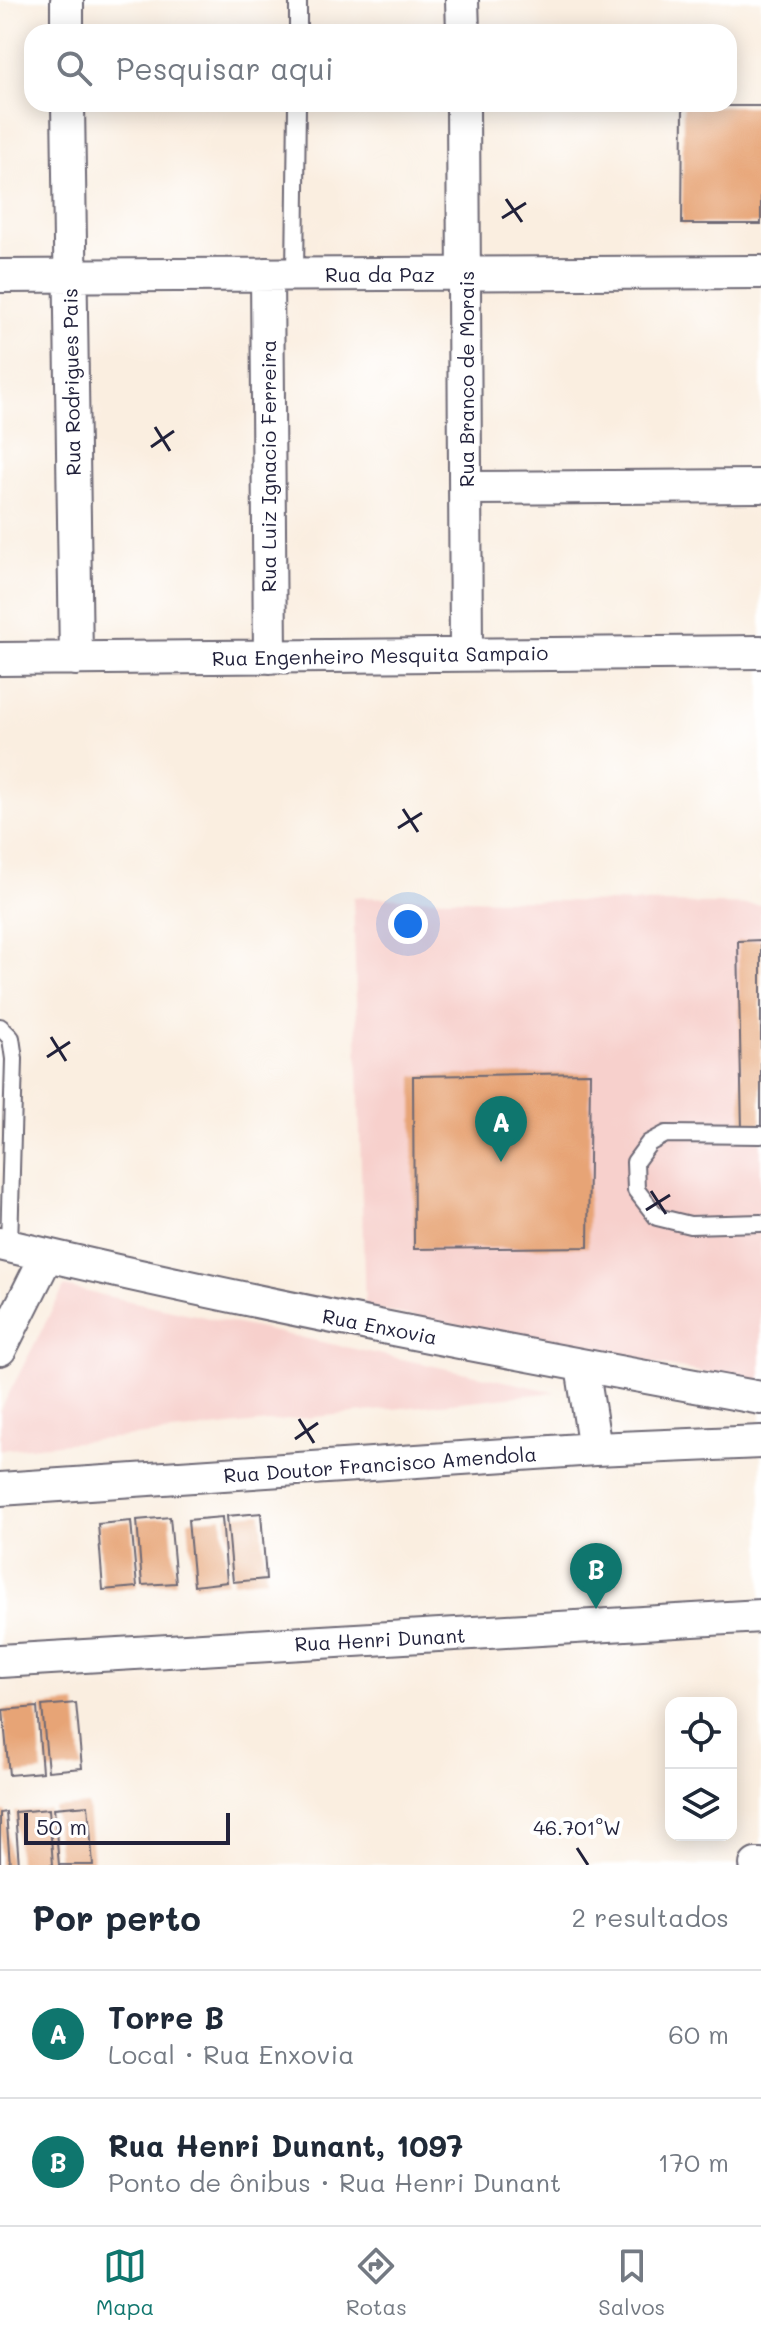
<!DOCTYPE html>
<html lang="pt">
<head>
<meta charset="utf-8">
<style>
  body { margin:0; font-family:Mali,sans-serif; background:#f6f6f7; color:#1f2937 }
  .controls { position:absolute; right:24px; bottom:24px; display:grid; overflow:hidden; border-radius:16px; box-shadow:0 4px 20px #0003 }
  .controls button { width:72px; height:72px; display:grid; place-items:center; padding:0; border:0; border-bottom:2px solid #e0e1e3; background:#fff; color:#1f2937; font:40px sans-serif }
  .scale { position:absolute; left:24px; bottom:20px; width:206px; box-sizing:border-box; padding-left:8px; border:4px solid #22223b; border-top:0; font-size:22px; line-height:28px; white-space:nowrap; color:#22223b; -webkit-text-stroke:6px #fff; paint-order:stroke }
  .you { position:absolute; left:408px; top:924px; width:28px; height:28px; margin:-20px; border:6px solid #fff; border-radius:50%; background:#1a73e8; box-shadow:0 0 0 12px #1a73e833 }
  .badge { display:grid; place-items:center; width:52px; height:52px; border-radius:50%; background:#0f766e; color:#fff; font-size:26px; font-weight:700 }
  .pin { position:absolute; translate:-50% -66px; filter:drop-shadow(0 2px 4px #0008) }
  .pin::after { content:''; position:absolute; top:42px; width:28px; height:24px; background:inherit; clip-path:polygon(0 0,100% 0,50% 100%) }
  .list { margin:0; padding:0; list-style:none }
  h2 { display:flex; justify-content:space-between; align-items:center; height:104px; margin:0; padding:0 32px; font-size:34px }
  h2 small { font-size:26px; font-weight:400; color:#747a83 }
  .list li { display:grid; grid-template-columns:52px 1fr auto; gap:24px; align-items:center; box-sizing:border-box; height:128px; padding:0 32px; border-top:2px solid #e0e1e3 }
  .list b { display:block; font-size:30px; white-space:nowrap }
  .list p { margin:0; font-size:26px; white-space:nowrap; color:#747a83 }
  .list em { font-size:26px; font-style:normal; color:#747a83 }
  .icon { flex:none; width:44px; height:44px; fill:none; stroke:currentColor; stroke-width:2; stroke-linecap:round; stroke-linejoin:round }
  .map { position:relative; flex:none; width:761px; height:1865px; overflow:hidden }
  .search { position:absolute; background:#fff; box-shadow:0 4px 20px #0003; left:24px; right:24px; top:24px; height:88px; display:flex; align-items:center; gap:20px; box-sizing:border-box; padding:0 28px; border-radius:24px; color:#747a83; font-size:30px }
  .sheet { height:360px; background:#fff }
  nav { display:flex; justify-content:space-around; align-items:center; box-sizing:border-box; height:112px; border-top:2px solid #e0e1e3; background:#fff; font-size:22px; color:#747a83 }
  nav a { display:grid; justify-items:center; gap:4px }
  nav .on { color:#0f766e }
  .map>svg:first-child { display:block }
  .built { fill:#f7d0cc }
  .building { fill:#e7a476 }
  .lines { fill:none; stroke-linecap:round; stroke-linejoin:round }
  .lane-casing { stroke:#6e6975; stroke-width:20 }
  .street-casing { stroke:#6e6975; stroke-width:36 }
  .lane { stroke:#fff; stroke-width:16 }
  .street { stroke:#fff; stroke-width:32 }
  .ticks { fill:none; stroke:#22223b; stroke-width:3 }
  .labels { text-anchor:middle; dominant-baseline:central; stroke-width:8; stroke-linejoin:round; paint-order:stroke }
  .street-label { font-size:20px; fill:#22223b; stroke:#fff }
  .ticks-label { font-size:20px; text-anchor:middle; fill:#22223b; stroke:#fff; stroke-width:8; stroke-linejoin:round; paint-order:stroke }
</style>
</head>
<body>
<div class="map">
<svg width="761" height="1865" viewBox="0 0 761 1865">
  <rect width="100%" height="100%" fill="#fff"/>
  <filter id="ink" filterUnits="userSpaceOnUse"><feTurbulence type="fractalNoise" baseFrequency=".0125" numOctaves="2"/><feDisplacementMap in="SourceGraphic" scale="16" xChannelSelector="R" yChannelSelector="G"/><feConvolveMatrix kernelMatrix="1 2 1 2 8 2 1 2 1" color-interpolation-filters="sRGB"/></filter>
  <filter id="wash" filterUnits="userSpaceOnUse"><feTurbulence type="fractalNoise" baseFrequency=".006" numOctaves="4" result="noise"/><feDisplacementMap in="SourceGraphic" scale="32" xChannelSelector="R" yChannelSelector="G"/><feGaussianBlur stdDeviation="1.8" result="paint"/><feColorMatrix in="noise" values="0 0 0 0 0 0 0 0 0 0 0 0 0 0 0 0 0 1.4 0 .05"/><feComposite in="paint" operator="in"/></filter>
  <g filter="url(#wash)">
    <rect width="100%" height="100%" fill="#faeee0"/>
    <path class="built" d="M353,897L761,905V1384L365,1307Z
      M64,1287L556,1392L0,1450V1411Z"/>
    <g id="blocks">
      <path class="building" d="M683,106H761V224H682Z
        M761,940V1129L742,1130L738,941Z
        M590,1073L588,1247L414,1249L413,1076Z
        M261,1513L266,1579L233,1582L227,1516Z
        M170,1517L176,1583L142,1585L137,1520Z
        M222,1517L227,1582L194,1586L188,1520Z
        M131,1521L137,1587L103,1590L98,1524Z
        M76,1703L82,1768L48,1771L42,1706Z
        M37,1707L42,1772L9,1775L3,1710Z
        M88,1805L93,1865H59L54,1808Z
        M49,1809L53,1865H19L15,1812Z
        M6,1812L10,1865H0V1813Z"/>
    </g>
  </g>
  <g filter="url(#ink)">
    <use href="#blocks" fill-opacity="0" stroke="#6e6975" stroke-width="2"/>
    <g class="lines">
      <defs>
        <path id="lane" d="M298,32V0
          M295,274L297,104
          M0,1027L11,1038L14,1059L9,1246
          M761,1135L666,1134L649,1143L635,1162L636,1190L657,1217L690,1225L761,1223"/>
        <path id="street" d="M67,0V32
          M462,0L463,32
          M68,104L76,659
          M463,104L466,654
          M267,274L270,657
          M0,276L761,272
          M466,488L761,486
          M0,659L761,652
          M0,1244C252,1304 506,1352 761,1398
          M0,1349L47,1255
          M582,1366L595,1449
          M0,1489L595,1449L761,1442
          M0,1661L761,1616
          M756,1865H761"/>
      </defs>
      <use href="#lane" class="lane-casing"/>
      <use href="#street" class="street-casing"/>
      <use href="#lane" class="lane"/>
      <use href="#street" class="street"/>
    </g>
  </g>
  <path class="ticks" d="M506,199L522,222M502,218L526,203M155,427L170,451M151,447L174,431M403,809L418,832M398,828L422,813M51,1037L66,1061M47,1057L70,1042M651,1191L666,1214M646,1210L670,1195M299,1419L314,1443M295,1439L318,1423M577,1848L588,1865"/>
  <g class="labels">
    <g class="street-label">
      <text x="380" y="274">Rua da Paz</text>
      <text transform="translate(466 379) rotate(-90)">Rua Branco de Morais</text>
      <text transform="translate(71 382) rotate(-91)">Rua Rodrigues Pais</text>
      <text transform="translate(268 466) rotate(-90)">Rua Luiz Ignacio Ferreira</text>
      <text transform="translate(380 655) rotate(-1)">Rua Engenheiro Mesquita Sampaio</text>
      <text transform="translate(380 1326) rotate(11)">Rua Enxovia</text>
      <text transform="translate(380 1464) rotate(-4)">Rua Doutor Francisco Amendola</text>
      <text transform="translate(380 1639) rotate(-3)">Rua Henri Dunant</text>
    </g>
  </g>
  <g class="ticks-label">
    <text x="577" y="1835">46.701°W</text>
  </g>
</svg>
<div class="controls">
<button><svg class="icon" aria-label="locate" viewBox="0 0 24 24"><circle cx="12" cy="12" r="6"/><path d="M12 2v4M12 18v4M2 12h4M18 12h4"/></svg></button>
<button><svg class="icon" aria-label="layers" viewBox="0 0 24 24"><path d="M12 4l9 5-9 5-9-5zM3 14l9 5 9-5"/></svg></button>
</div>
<div class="scale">50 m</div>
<div class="you"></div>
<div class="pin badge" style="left:501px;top:1162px">A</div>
<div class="pin badge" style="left:596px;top:1609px">B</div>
<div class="search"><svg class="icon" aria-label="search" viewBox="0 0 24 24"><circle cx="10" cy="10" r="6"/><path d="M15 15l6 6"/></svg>Pesquisar aqui</div>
</div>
<section class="sheet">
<h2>Por perto<small>2 resultados</small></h2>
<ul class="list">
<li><span class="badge">A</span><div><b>Torre B</b><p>Local · Rua Enxovia</p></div><em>60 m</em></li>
<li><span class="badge">B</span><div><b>Rua Henri Dunant, 1097</b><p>Ponto de ônibus · Rua Henri Dunant</p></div><em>170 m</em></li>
</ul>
</section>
<nav>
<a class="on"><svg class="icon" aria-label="map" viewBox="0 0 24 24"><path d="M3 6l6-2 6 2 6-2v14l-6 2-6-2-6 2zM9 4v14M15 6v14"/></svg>Mapa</a>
<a><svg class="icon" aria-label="directions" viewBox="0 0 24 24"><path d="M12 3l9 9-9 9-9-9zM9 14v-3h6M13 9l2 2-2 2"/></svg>Rotas</a>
<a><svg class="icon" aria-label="saved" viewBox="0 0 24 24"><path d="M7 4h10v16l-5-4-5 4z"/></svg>Salvos</a>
</nav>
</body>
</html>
